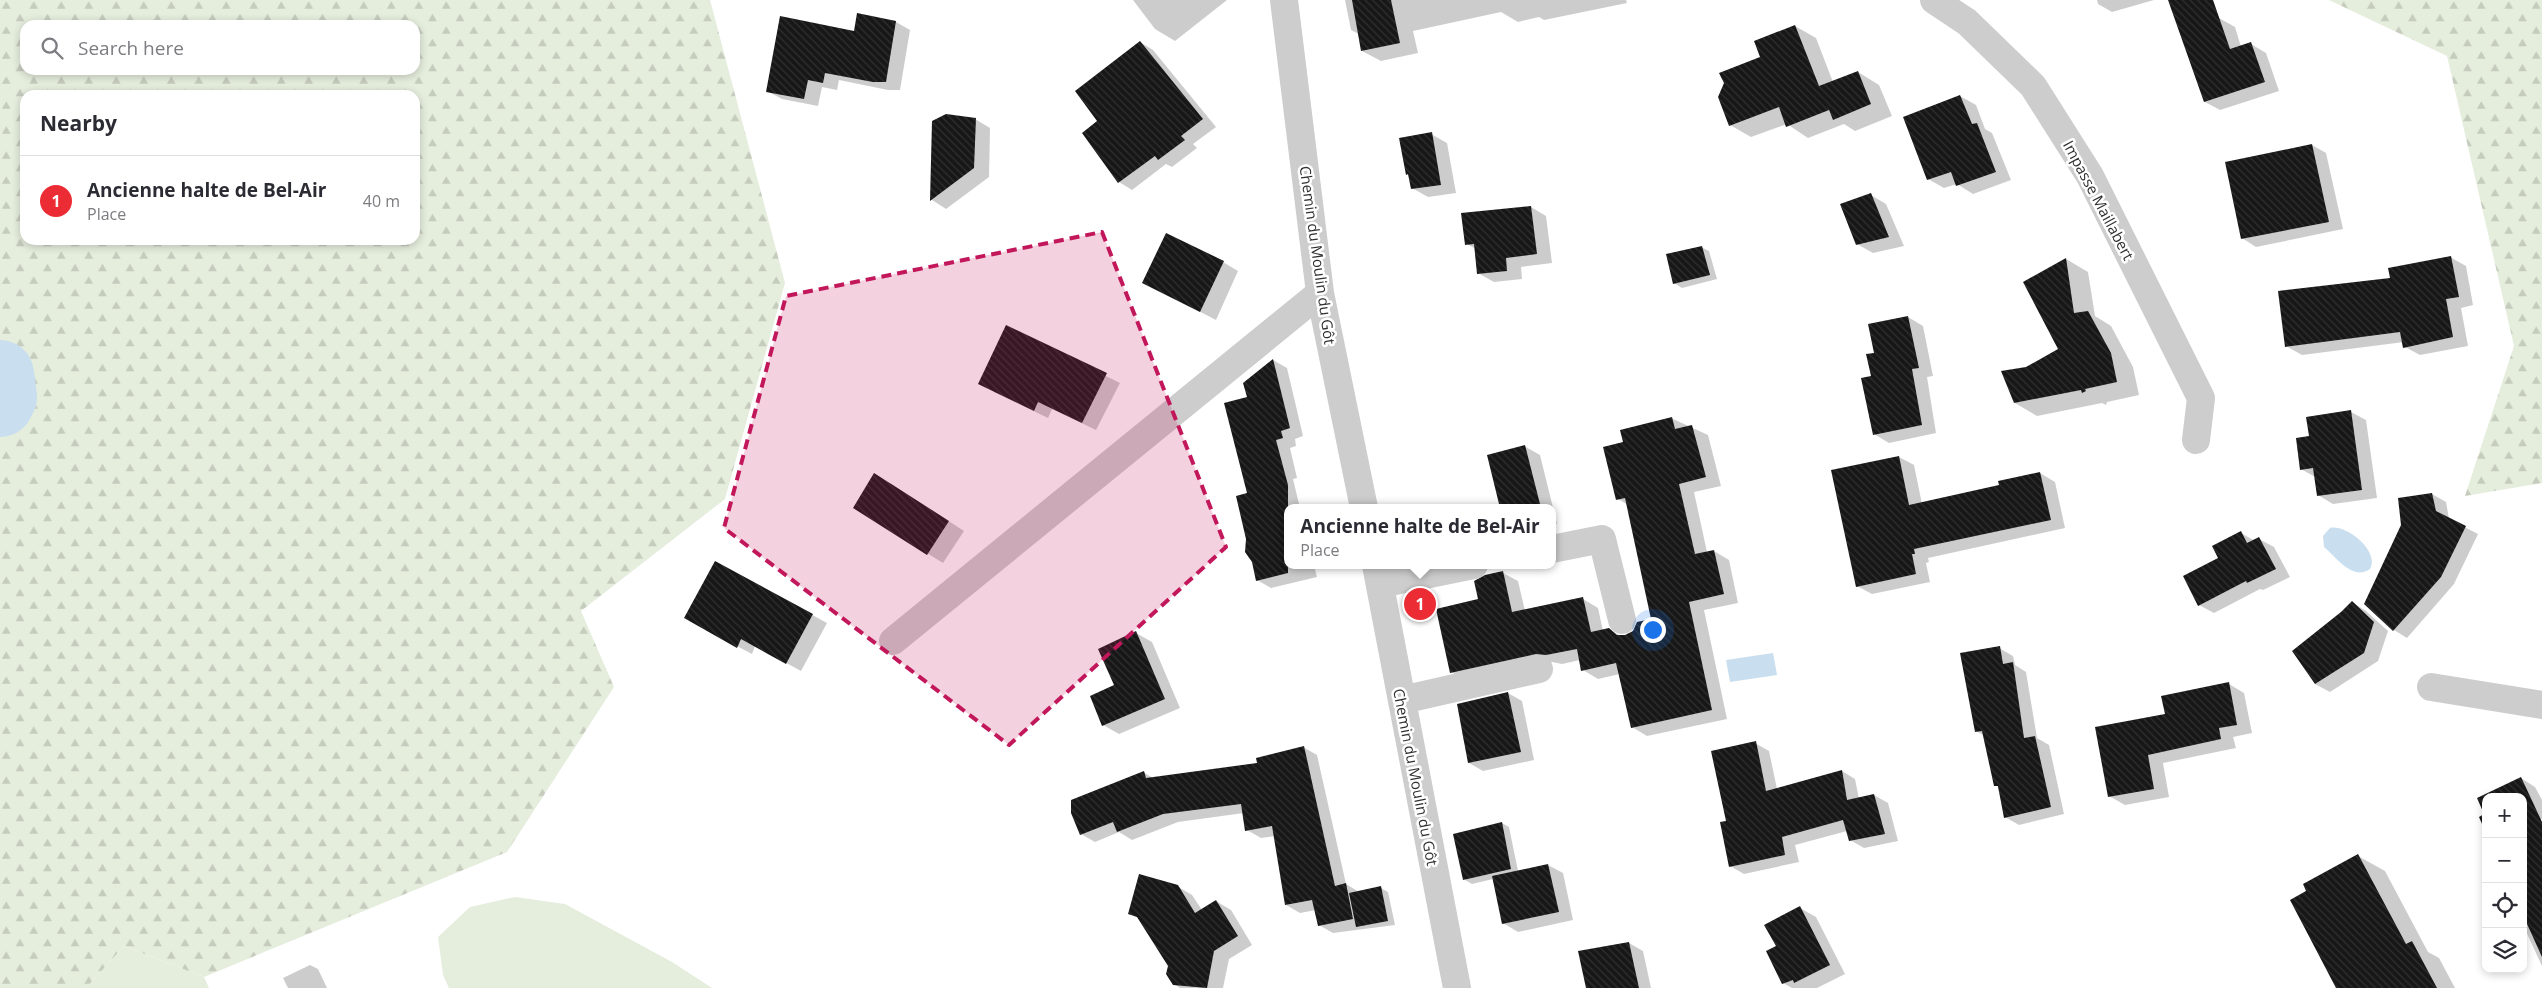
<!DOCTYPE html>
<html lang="en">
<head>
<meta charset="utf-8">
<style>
  body { margin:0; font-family:"Open Sans",sans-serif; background:#f2f2f3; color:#2b2b33 }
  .controls { position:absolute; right:15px; bottom:15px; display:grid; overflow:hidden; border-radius:10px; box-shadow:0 2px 8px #0003 }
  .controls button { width:45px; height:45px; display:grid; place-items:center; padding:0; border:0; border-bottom:1px solid #e1e1e2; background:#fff; color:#2b2b33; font:25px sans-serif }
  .you { position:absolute; left:1652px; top:629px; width:18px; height:18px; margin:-12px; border:4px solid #fff; border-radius:50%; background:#1a73e8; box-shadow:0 0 0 8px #1a73e833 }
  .badge { display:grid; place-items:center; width:32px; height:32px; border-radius:50%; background:#ec2c34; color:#fff; font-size:16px; font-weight:700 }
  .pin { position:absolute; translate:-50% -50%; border:2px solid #fff; box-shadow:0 1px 5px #0006 }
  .popup { position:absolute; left:1284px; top:504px; width:272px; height:65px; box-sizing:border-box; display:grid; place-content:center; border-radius:10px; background:#fff; filter:drop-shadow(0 1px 4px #0005); font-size:16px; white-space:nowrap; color:#7c7c81 }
  .popup b { font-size:19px; color:#2b2b33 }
  .popup::after { content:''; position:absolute; left:50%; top:100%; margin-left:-10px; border:10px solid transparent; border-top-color:#fff }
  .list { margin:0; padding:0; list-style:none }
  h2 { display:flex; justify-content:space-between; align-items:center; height:65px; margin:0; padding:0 20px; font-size:21px }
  h2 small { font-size:16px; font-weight:400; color:#7c7c81 }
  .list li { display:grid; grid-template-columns:32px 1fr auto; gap:15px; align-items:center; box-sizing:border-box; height:90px; padding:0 20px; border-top:1px solid #e1e1e2 }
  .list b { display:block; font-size:19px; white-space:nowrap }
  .list p { margin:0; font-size:16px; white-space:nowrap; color:#7c7c81 }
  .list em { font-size:16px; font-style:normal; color:#7c7c81 }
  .icon { flex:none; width:28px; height:28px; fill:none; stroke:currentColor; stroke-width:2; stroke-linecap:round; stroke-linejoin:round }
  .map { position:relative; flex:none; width:2542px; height:988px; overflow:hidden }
  .search { position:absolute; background:#fff; box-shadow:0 2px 8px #0003; left:20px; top:20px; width:400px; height:55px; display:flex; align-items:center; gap:12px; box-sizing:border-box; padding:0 18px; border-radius:15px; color:#7c7c81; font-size:19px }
  .panel { position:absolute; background:#fff; box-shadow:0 2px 8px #0003; left:20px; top:90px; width:400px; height:155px; border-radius:15px }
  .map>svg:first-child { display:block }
  .green { fill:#e5eddd }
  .forest { fill:url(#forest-firs); fill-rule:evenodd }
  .water { fill:#c9deee }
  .shadow { fill:#0003 }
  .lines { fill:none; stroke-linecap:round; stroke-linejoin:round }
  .river { stroke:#c9deee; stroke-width:68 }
  .building { fill:url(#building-back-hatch) }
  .minor { stroke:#cdcdcd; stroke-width:28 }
  .marked { fill:#c2185b; fill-opacity:0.2; stroke:#c2185b; stroke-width:4; stroke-dasharray:10 6; stroke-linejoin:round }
  .labels { text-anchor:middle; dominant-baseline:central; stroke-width:5; stroke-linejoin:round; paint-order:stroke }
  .street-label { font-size:15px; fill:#303030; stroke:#fff }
</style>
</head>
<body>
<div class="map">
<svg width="2542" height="988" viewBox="0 0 2542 988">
  <defs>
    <pattern id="forest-firs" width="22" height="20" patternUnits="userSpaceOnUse" patternTransform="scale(1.25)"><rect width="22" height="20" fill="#e5eddd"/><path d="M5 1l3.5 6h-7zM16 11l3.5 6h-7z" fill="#c5ccbe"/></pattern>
    <pattern id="building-back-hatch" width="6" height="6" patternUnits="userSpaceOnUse" patternTransform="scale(1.25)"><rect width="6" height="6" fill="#171717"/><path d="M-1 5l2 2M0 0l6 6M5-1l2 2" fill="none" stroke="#303030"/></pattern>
  </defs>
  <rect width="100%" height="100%" fill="#fff"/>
  <path class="green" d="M515,897L565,904L672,962L712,988H449L443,975L438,937L470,907Z
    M124,946L204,977L209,988H86Z"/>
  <path class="forest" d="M0,0H710L785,283L725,499L581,611L614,687L507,852L204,977L124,946L86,988H0ZM25,25H415V70H25ZM25,95H415V240H25Z
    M2329,0H2542V483L2465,496L2514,346L2447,56Z"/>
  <path class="water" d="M2330,528C2346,524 2380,551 2370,569C2353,581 2337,558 2324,547L2323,536Z
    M1773,653L1777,675L1730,682L1726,660Z"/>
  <path class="shadow" d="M1133,0H1227L1175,41L1155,29Z
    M1345,0H1626L1627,3L1544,20L1539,17L1518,22L1501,12L1413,31L1418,53L1381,61L1362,51L1359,34L1351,30Z
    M2097,0H2154L2112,12L2098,4Z
    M858,14L896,22L910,30L900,90H888L839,80L837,90L822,87L818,106L782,99L767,91L855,32Z
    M2219,18L2235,27L2241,47L2251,44L2266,53L2279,91L2220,110L2205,102Z
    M1795,26L1816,38L1833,82L1858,72L1879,85L1892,116L1855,131L1844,124L1808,138L1787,124L1751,137L1730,125L1762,58Z
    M1140,42L1153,50L1216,127L1193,144L1197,148L1172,167L1166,164L1132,190L1119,182L1084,133L1099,122Z
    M1960,96L1976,105L1985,129L1992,133L2011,180L1973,194L1957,184L1944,188L1928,179Z
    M975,119L990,128L989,177L946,209L932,200L933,122Z
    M1431,134L1447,143L1456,193L1428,197L1412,188L1410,176L1407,174Z
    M2312,145L2326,153L2343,229L2256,247L2242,238Z
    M1871,195L1886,204L1904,246L1873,253L1857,244Z
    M1531,207L1546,216L1552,263L1521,267L1522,279L1494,282L1478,273L1476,249L1467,244Z
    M1701,247L1709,251L1717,279L1682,288L1674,283Z
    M2450,257L2466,266L2473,305L2461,308L2468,346L2420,355L2405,347L2404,342L2302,355L2286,346L2391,280Z
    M2066,259L2088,272L2095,316L2111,326L2133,367L2139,395L2107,402L2106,405L2102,403L2037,416L2015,403L2026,368L2060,349Z
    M1223,262L1238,271L1216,320L1144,283Z
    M1908,317L1923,326L1933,376L1927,377L1936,433L1889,443L1874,434L1872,377L1875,353Z
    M1007,327L1120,383L1096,430L1052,409L1048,418L994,392Z
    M1273,360L1287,368L1303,436L1295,439L1296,446L1290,448L1297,478L1293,479L1300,508H1288V565H1314L1317,577L1271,588L1257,580L1249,494L1248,398Z
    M2351,412L2366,420L2377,498L2333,504L2318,495L2315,477L2301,469L2310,438Z
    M1671,418L1708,435L1721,486L1694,492L1707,552L1714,551L1729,560L1738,603L1704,610L1727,719L1647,736L1632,727L1620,674L1598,679L1583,670L1580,660L1562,664L1552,662L1466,681L1451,672L1479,600L1503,573L1518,581L1525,611L1583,599L1598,608L1603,631L1609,630L1621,636H1626L1653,620L1628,505L1618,499L1625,443Z
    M1524,446L1540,455L1557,524L1552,525V508H1502Z
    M1899,457L1914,465L1922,504L2000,486L2040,473L2055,482L2065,528L1928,558L1929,562L1926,563L1930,582L1872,594L1857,586Z
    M890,483L964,531L943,563L854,508Z
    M2432,494L2446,502L2449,519L2478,534L2454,584L2407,638L2394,630L2365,604L2403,525L2399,499Z
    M2241,533L2255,541L2259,539L2274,547L2290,577L2263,590L2260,589L2214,613L2199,605L2220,559Z
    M715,562L827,623L801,671L755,646L752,654L699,626Z
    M2352,602L2366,611L2388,631L2378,661L2330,692L2315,684Z
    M1136,633L1152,642L1180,708L1119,734L1103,725L1115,686Z
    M1999,648L2013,656L2015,665L2026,672L2037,738L2049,745L2064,814L2019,825L2005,817L1985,736L1976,731Z
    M2229,684L2244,693L2252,733L2233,737L2236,748L2163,763L2169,797L2125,805L2109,796L2167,715Z
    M1508,693L1522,701L1534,760L1483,771L1469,763L1462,733Z
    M1755,743L1769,751L1777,789L1842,771L1855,779L1859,799L1874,795L1888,803L1898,841L1864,848L1850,840L1847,831L1795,845L1799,862L1744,874L1730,866L1727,822Z
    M1303,747L1317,755L1346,884L1359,892L1381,888L1388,892L1395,925L1333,933L1319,925L1316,910L1300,913L1286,905L1275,836L1261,838L1247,830L1244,813L1178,822L1132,840L1119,832L1095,842L1081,834L1143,772L1153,778L1259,764Z
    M2521,778L2535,787L2542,800V819L2539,820L2542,826V966L2523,925V797L2478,798Z
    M1502,823L1509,827L1518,871L1548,865L1563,873L1573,920L1518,932L1503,923L1493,879L1472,884L1465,880Z
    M2358,856L2385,871L2428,952L2439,958L2455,988H2338L2308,891Z
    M1177,886L1192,895L1202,910L1216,901L1231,910L1252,945L1229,959L1223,988H1180L1174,984L1169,965L1140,919L1130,913Z
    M1800,908L1816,917L1845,974L1817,988H1792L1783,983L1777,946Z
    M1629,943L1643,951L1651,988H1587Z
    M310,965L318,969L327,988H288L283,978Z"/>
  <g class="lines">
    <path class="river" d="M0,374L3,397L0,403"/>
  </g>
  <path class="building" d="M1352,0H1391L1400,43L1361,51Z
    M2168,0H2213L2230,49L2251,42L2265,82L2204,102Z
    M857,13L896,21L886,82H873L825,73L823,83L808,80L804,99L766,92L780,16L854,31Z
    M1795,25L1819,86L1858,71L1871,104L1833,120L1826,102L1829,110L1786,127L1779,107L1729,126L1718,97L1724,83L1719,73L1760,57L1754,41Z
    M1140,41L1203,119L1181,136L1185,140L1158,160L1155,156L1118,183L1082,133L1097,121L1075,91Z
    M1960,95L1972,124L1977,123L1996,172L1956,186L1951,172L1927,180L1903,117Z
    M946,114L976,118L974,168L930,201L932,121Z
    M1432,132L1441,185L1411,189L1408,174L1406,175L1399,138Z
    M2312,144L2329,222L2241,239L2225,162Z
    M1871,193L1889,237L1856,245L1840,204Z
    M1531,206L1537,254L1506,258L1507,271L1477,274L1474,244L1465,245L1461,213Z
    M1166,233L1224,261L1200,312L1142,283Z
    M1702,246L1710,275L1673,284L1666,254Z
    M2451,256L2459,297L2446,299L2453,337L2403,348L2400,332L2285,347L2278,291L2390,278L2388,268Z
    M2066,258L2074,313L2088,311L2111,353L2117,382L2085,389L2086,391L2082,393L2081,390L2014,403L2001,371L2026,367L2058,349L2023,282Z
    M1908,316L1919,368L1912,369L1922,425L1873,435L1861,378L1871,376L1866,354L1874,353L1868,324Z
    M1006,325L1107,373L1082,423L1038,402L1034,411L978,384Z
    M1273,359L1290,428L1281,431L1283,438L1276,440L1288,485V573L1256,581L1252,562L1245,552L1246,539L1236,496L1247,493L1224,403L1247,397L1243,383Z
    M2351,410L2362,490L2317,496L2313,468L2300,470L2296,438L2309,436L2306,417Z
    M1672,417L1675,429L1692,425L1706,477L1679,484L1695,554L1714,550L1724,594L1689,602L1712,710L1631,728L1616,663L1581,671L1577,649L1546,655L1536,654L1450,673L1436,609L1478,599L1474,581L1485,575L1503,571L1512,612L1583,597L1591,632L1609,628L1617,635H1625L1633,631L1637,622L1651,619L1625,498L1616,500L1603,447L1623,442L1620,430Z
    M1525,445L1541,508H1500L1487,455Z
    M1899,456L1909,505L1999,485L1998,481L2040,472L2051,520L1914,549L1915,554H1912L1916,574L1856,587L1831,470Z
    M874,473L949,521L927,555L853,508Z
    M2432,493L2436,511L2466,526L2441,577L2393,631L2364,604L2401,525L2398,498Z
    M2241,531L2247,543L2259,537L2276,569L2247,583L2246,581L2198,606L2183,576L2218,558L2212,546Z
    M715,561L813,614L786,664L741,639L737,648L684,618Z
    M2352,601L2374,622L2364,653L2315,684L2292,651L2341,612Z
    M1136,631L1165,699L1102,726L1090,696L1114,685L1098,649Z
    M2000,646L2003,664L2013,662L2024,738L2035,736L2051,807L2004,818L1998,786H1994L1982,731L1975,732L1960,653Z
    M2229,682L2237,725L2219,728L2221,739L2148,755L2154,789L2108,797L2095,727L2165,714L2161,696Z
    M1508,692L1521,752L1468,763L1457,704Z
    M1756,741L1766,791L1842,770L1847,800L1874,794L1885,834L1849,841L1843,820L1782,837L1785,855L1729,867L1720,822L1726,821L1711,751Z
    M1304,746L1335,886L1346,883L1353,919L1318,926L1312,900L1285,905L1272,826L1245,831L1241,804L1163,814L1117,832L1113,822L1080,835L1071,813V800L1144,771L1146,778L1257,763L1256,758Z
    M2521,777L2542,822V957L2523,915V797H2486V833L2479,817L2484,814L2477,798Z
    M1502,822L1511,869L1463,880L1453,834Z
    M2358,854L2406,944L2412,941L2437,988H2336L2290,900L2306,891L2303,884Z
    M1548,864L1559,912L1502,924L1492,876Z
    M1139,874L1178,885L1195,913L1216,900L1238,936L1214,951L1207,988L1173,985L1166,974L1168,966L1137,917L1128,914Z
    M1381,886L1388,921L1356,927L1349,893Z
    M1800,906L1830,965L1794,983L1793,980L1782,984L1766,951L1776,946L1764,925Z
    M1629,942L1639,988H1586L1578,951Z"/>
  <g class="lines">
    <path class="minor" d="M1284,0L1320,293L1364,508
      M1934,0L1967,22L2033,86L2090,176L2201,398L2196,440
      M1552,549L1602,539L1622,620
      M1376,565L1457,988
      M1380,584L1474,565
      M893,641L1320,293
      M2431,687L2542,705
      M1402,700L1539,669"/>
  </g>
  <path class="marked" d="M1102,232L1226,547L1009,745L724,528L786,296Z"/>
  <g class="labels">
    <g class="street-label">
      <text transform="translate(2099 200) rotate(62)">Impasse Maillabert</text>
      <text transform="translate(1318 255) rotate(82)">Chemin du Moulin du Gôt</text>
      <text transform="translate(1416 777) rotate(79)">Chemin du Moulin du Gôt</text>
    </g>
  </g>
</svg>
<div class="controls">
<button>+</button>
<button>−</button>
<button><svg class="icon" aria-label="locate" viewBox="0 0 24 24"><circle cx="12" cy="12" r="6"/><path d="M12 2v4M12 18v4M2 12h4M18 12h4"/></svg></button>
<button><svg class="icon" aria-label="layers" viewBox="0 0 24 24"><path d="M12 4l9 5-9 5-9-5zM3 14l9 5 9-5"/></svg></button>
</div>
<div class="you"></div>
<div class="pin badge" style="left:1420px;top:604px">1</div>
<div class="popup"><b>Ancienne halte de Bel-Air</b>Place</div>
<div class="search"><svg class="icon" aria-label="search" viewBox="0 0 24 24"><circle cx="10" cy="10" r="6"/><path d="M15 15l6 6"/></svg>Search here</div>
<section class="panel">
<h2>Nearby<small></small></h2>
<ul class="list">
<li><span class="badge">1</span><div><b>Ancienne halte de Bel-Air</b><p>Place</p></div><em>40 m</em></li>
</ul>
</section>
</div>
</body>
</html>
